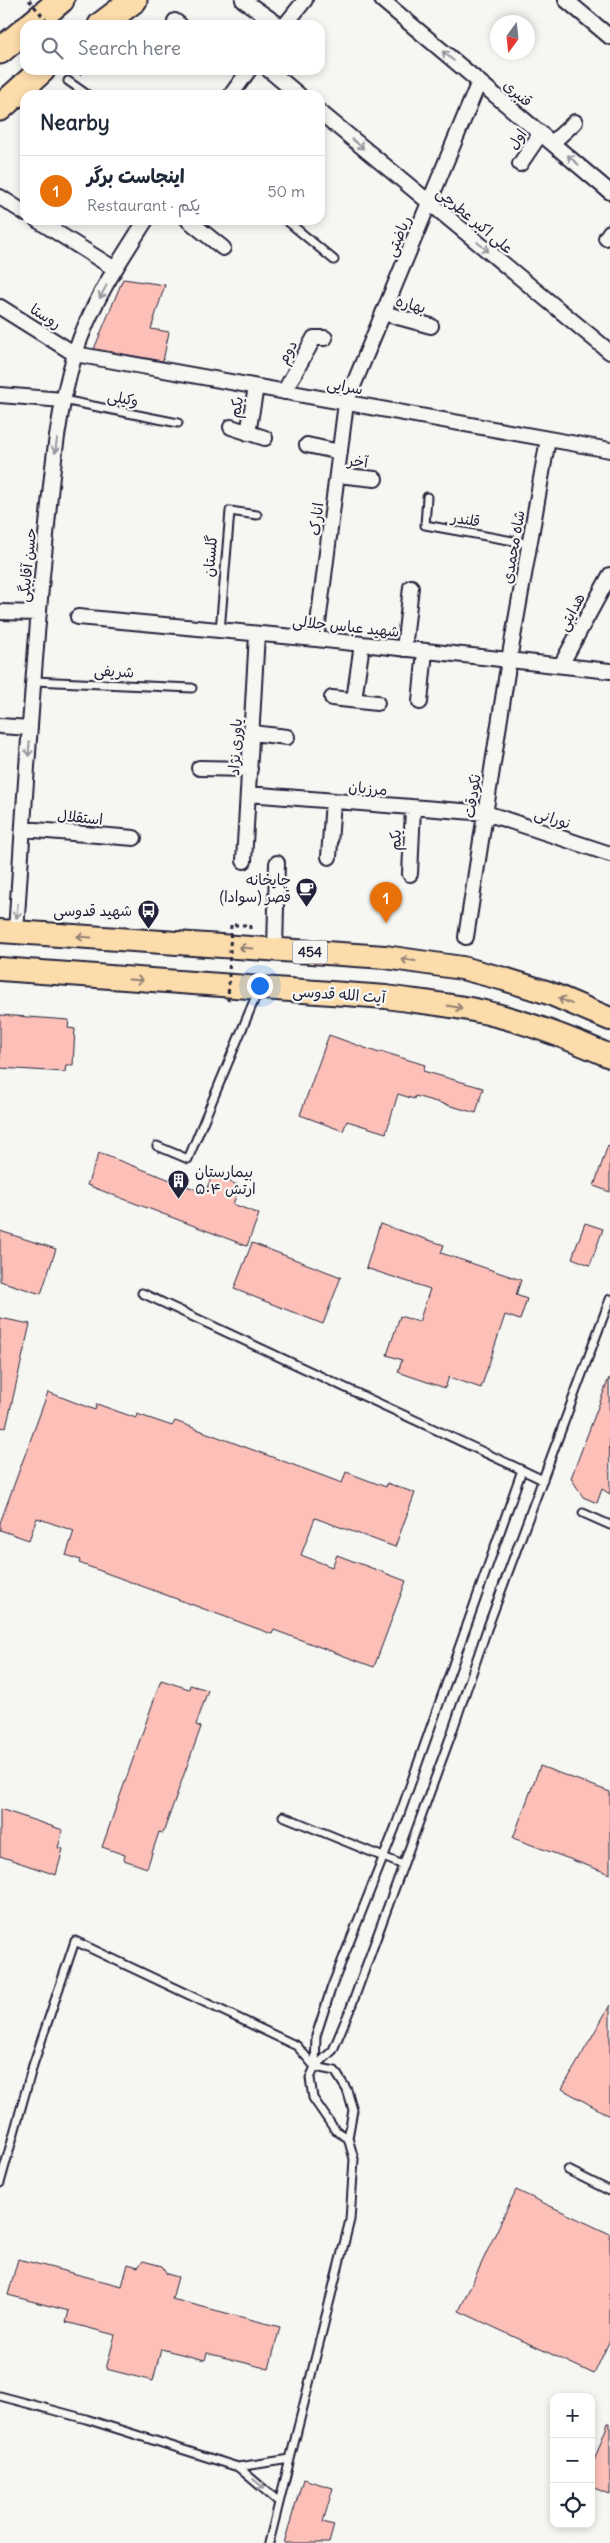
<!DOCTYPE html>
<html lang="en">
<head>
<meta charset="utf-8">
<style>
  body { margin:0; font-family:Delius,"Playpen Sans Arabic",sans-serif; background:#f6f6f7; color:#1f2937 }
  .controls { position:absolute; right:15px; bottom:15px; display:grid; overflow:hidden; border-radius:10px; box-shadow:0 2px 8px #0003 }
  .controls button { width:45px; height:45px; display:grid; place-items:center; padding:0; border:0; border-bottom:1px solid #e0e1e3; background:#fff; color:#1f2937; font:25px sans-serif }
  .compass { position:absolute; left:490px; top:15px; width:45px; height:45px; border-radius:50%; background:#fff; box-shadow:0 2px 8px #0003; rotate:195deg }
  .you { position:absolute; left:259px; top:985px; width:18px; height:18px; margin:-12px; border:4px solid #fff; border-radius:50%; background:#1a73e8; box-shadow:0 0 0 8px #1a73e833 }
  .badge { display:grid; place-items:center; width:32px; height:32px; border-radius:50%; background:#22223b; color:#fff; font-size:16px; font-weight:700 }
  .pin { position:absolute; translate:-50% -41px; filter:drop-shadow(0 1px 2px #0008) }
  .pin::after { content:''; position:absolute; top:26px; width:18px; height:15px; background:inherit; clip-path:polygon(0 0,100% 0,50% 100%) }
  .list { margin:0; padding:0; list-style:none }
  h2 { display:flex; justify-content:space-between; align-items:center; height:65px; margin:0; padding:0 20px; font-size:21px }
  h2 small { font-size:16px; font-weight:400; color:#747a83 }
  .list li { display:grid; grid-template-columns:32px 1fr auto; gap:15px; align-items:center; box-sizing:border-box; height:70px; padding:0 20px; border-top:1px solid #e0e1e3 }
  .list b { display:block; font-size:19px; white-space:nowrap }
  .list p { margin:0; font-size:16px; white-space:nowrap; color:#747a83 }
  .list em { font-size:16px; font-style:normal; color:#747a83 }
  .icon { flex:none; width:28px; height:28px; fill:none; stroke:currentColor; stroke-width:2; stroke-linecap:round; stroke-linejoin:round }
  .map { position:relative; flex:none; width:610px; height:2543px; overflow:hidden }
  .search { position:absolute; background:#fff; box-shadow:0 2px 8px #0003; left:20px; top:20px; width:305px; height:55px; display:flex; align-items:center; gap:12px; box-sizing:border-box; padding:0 18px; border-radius:15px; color:#747a83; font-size:19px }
  .panel { position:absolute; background:#fff; box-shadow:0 2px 8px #0003; left:20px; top:90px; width:305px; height:135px; border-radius:15px }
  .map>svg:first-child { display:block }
  .building { fill:#fcc0b9; stroke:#22223b }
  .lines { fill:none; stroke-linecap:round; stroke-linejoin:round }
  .lane-casing { stroke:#22223b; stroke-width:11 }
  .street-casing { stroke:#22223b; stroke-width:18 }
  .primary-casing { stroke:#22223b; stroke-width:26 }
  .highway-casing { stroke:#22223b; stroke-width:29 }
  .path { stroke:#22223b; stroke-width:3; stroke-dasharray:4 4; stroke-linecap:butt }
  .lane { stroke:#f6f6f2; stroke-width:7 }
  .street { stroke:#f6f6f2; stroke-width:14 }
  .primary { stroke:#fcdcab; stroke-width:22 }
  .highway { stroke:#fcdcab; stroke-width:25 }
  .path-bridge { stroke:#22223b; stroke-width:3; stroke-dasharray:4 4; stroke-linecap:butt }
  .oneway { stroke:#9797a0 }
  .oneway2 { stroke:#8f7f73 }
  .labels { text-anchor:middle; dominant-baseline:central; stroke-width:4.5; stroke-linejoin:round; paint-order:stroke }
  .shield { fill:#f6f6f2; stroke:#626272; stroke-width:1 }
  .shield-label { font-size:14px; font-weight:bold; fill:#22223b }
  .street-label { font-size:15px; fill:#22223b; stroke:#f6f6f2 }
  .poi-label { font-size:15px; fill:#22223b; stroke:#f6f6f2; text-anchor:end }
</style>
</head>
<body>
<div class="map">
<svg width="610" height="2543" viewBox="0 0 610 2543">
  <rect width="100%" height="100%" fill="#f6f6f2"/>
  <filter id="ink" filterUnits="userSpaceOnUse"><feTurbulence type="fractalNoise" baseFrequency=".02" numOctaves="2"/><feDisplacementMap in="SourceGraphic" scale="10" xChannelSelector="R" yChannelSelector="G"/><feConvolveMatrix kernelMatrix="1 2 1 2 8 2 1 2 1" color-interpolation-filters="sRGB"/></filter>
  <g filter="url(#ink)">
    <path class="building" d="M123,279L165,285L151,329L169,332L163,361L94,349Z
      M0,1015L69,1020L68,1028L75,1029L73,1065H66L65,1072L0,1068Z
      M329,1035L379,1053L380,1051L425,1065L423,1071L483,1088L476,1113L415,1096L414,1099L398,1094L386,1133L347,1121L343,1131L300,1115Z
      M608,1145L610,1146V1192L594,1186Z
      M99,1153L205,1193L212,1175L240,1186L233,1204L259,1214L247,1246L87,1185Z
      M585,1223L603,1229L590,1265L572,1258Z
      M380,1224L444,1245L441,1253L521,1280L516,1295L527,1299L520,1320L505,1315L481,1388L449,1377L445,1388L398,1372L402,1360L387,1355L400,1316L419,1322L430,1289L366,1268Z
      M0,1231L56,1249L41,1294L0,1281Z
      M252,1243L341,1277L323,1324L234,1289Z
      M0,1318L30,1324L6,1428L0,1427Z
      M609,1378L610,1494L602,1489L597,1503L583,1497L571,1478Z
      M48,1392L95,1410L97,1404L136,1418L137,1414L172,1426L175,1421L342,1483L346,1472L386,1487L387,1483L415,1493L395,1547L315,1518L301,1555L332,1567L337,1555L406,1581L374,1667L274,1630L272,1634L79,1563L80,1560L66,1555L74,1531L37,1518L29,1540L0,1530V1523Z
      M161,1680L189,1689L190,1685L208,1690L196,1725L201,1727L163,1833L159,1832L147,1868L124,1860L125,1855L102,1847Z
      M540,1766L610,1792V1874L513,1838Z
      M0,1809L63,1830L58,1848L63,1849L56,1875L0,1856Z
      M610,2005V2116L562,2089Z
      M516,2190L610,2234V2340L594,2374L459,2311Z
      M18,2259L122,2286L128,2264L138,2267L143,2261L162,2266L167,2274L178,2277L172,2299L280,2327L269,2369L207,2353L205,2360L161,2349L153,2381L106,2369L115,2335L66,2322L69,2311L8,2295Z
      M608,2423H610V2494L591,2487V2469Z
      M303,2479L333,2488L323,2522L334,2525L329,2543H284Z"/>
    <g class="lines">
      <defs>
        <path id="lane" d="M68,81L88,95
          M286,220L334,260
          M63,400L178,423
          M427,497L425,525L530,544
          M220,631L230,511L257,515
          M34,681L192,688
          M157,1146L188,1159L258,991
          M142,1293L522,1470
          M583,1513L610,1525
          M283,1816L403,1865
          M315,2067L333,2050L351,2007L451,1735L487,1629L610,1299
          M348,2138L335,2130L313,2098L310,2078L315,2067L316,2036L332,1986L395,1828L522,1470L543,1480
          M568,2170L610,2191
          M0,2183L33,2065L75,1941L297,2046L315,2067L335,2071L347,2090L353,2110L348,2138L354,2159L350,2220L269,2543
          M0,2396L86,2419L238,2467L279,2502
          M238,2467L290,2459"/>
        <path id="street" d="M243,0L279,25
          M382,0L610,192
          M566,0L610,37
          M175,21L180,25
          M285,25L305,0
          M269,70L299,95
          M231,95L249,70
          M320,112L610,352
          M552,143L575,122
          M520,164L541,133
          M0,197L25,213
          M37,220L115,269
          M188,220L223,248
          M606,238L610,232
          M0,307L75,354L610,450
          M383,313L431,326
          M284,392L314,338H325
          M0,395L63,400
          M231,427L265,438
          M248,433L256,387
          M307,445L340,452
          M337,475L375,479
          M0,612L38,613
          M78,617L316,639L610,671
          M316,639L346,403L479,82
          M404,649L411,587
          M561,665L610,575
          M332,698L377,703
          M354,700L362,644
          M420,702L425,651
          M0,726L30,728
          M252,733L287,737
          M199,768L250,769
          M248,794L486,813L610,854
          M23,829L134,838
          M329,857L333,801
          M244,861L257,634
          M410,874L413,808
          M16,932C24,806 32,680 44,555C51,488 55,419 75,354C90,305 119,262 146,220
          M466,937L509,660L548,439
          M275,950L277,863"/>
        <path id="primary" d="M0,931L385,957L462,968L504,979L549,993L610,1019
          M0,969L386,997C420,1002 455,1005 488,1013C530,1023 571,1039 610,1056"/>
        <path id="highway" d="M31,25L61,0
          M101,25L134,0
          M0,51L25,30
          M0,108L42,70"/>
      </defs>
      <use href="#lane" class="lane-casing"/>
      <use href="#street" class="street-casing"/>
      <use href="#primary" class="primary-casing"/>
      <use href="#highway" class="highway-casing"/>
      <path class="path" d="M79,74L84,70
        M234,925H250V930"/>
      <use href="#lane" class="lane"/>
      <use href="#street" class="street"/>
      <use href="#primary" class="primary"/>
      <use href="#highway" class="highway"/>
      <path class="path-bridge" d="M29,0L50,25
        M228,1001L231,925"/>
    </g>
    <defs><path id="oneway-shaft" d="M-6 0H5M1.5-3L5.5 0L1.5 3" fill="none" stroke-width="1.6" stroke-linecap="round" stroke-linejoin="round" transform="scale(1.25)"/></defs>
    <g class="oneway">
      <use href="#oneway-shaft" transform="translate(448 56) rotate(-140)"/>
      <use href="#oneway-shaft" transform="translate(358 144) rotate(40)"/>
      <use href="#oneway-shaft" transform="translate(573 160) rotate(-140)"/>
      <use href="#oneway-shaft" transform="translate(483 247) rotate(40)"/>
      <use href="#oneway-shaft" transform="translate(103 292) rotate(118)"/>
      <use href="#oneway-shaft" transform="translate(56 446) rotate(98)"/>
      <use href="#oneway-shaft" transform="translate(29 749) rotate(94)"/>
      <use href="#oneway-shaft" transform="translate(17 911) rotate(94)"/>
      <use href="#oneway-shaft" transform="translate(259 2484) rotate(40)"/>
    </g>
    <g class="oneway2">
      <use href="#oneway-shaft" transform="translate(84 937) rotate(-176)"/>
      <use href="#oneway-shaft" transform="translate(246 948) rotate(-176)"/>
      <use href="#oneway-shaft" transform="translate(408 960) rotate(-172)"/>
      <use href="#oneway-shaft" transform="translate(136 980) rotate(4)"/>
      <use href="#oneway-shaft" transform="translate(565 1001) rotate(-156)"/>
      <use href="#oneway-shaft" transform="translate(455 1007) rotate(10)"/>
    </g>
  </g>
  <defs>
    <symbol id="cafe-pin" viewBox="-11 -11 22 30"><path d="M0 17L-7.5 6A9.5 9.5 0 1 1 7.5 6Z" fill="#22223b" stroke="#f6f6f2"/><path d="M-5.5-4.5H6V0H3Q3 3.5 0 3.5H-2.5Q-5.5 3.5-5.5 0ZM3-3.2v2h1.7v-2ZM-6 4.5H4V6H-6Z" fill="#fff"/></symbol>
    <symbol id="bus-pin" viewBox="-11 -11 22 30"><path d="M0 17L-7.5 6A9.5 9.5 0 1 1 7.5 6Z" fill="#22223b" stroke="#f6f6f2"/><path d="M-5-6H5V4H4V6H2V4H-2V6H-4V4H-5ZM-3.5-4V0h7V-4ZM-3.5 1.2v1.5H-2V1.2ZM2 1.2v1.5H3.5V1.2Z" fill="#fff"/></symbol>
    <symbol id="building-pin" viewBox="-11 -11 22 30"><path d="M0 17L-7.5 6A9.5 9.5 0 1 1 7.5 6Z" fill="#22223b" stroke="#f6f6f2"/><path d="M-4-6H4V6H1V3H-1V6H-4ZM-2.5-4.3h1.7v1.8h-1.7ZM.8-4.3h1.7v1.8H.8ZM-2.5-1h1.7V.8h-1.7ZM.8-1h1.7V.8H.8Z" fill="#fff"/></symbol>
  </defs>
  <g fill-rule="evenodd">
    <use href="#cafe-pin" x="294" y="876" width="25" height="34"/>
    <use href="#bus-pin" x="136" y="898" width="25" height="34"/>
    <use href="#building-pin" x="166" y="1168" width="25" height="34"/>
  </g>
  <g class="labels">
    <rect class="shield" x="292.5" y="940.5" width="35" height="23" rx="4"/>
    <g class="shield-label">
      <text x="310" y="952">454</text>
    </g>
    <g class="street-label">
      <text transform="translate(518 93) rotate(40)">قنبری</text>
      <text transform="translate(517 139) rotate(-55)">اول</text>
      <text transform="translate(475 220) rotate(40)">علی اکبر عطرچی</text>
      <text transform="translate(398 236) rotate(-67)">ریاضتی</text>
      <text transform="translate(411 304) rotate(15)">بهاره</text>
      <text transform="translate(46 316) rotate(32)">روستا</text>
      <text transform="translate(287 352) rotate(-62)">دوم</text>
      <text transform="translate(345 386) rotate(10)">سرایی</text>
      <text transform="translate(123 398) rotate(11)">وکیلی</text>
      <text transform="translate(236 407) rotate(-80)">یکم</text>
      <text transform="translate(358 461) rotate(6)">آخر</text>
      <text transform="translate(316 519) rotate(-83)">انارک</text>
      <text transform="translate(466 519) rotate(10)">قلندر</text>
      <text transform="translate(513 547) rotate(-80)">شاه محمدی</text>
      <text transform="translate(210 556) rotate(-85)">گلستان</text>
      <text transform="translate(27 565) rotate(-84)">حسن آقابیگی</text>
      <text transform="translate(571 612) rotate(-62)">هدایتی</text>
      <text transform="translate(346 626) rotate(6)">شهید عباس جلالی</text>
      <text transform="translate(114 671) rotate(3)">شریفی</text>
      <text transform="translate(235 747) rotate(-87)">یاوری نژاد</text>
      <text transform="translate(368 788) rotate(5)">مرزبان</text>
      <text transform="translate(472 796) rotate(-81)">نکودقت</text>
      <text transform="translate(80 817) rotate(5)">استقلال</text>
      <text transform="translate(553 818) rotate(18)">نورانی</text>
      <text transform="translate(395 840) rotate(-88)">یکم</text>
      <text transform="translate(339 994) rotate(4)">آیت الله قدوسی</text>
    </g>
    <g class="poi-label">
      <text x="291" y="879">چایخانه<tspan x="291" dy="17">قصر (سوادا)</tspan></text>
      <text x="132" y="910">شهید قدوسی</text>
      <text x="195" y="1171" text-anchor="start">بیمارستان<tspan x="195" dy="17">۵۰۴ ارتش</tspan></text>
    </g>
  </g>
</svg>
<div class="controls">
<button>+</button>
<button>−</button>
<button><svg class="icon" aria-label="locate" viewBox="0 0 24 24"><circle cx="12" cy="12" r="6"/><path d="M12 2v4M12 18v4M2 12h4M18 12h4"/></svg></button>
</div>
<svg class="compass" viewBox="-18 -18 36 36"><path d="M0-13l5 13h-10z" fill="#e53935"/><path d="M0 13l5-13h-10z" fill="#747a83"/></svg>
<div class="you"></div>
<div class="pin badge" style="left:386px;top:923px;background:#e8710a">1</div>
<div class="search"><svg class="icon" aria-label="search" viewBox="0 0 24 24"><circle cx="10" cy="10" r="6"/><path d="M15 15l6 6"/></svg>Search here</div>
<section class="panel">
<h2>Nearby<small></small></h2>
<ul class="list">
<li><span class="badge" style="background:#e8710a">1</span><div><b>اینجاست برگر</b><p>Restaurant · یکم</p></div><em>50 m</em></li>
</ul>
</section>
</div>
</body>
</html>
